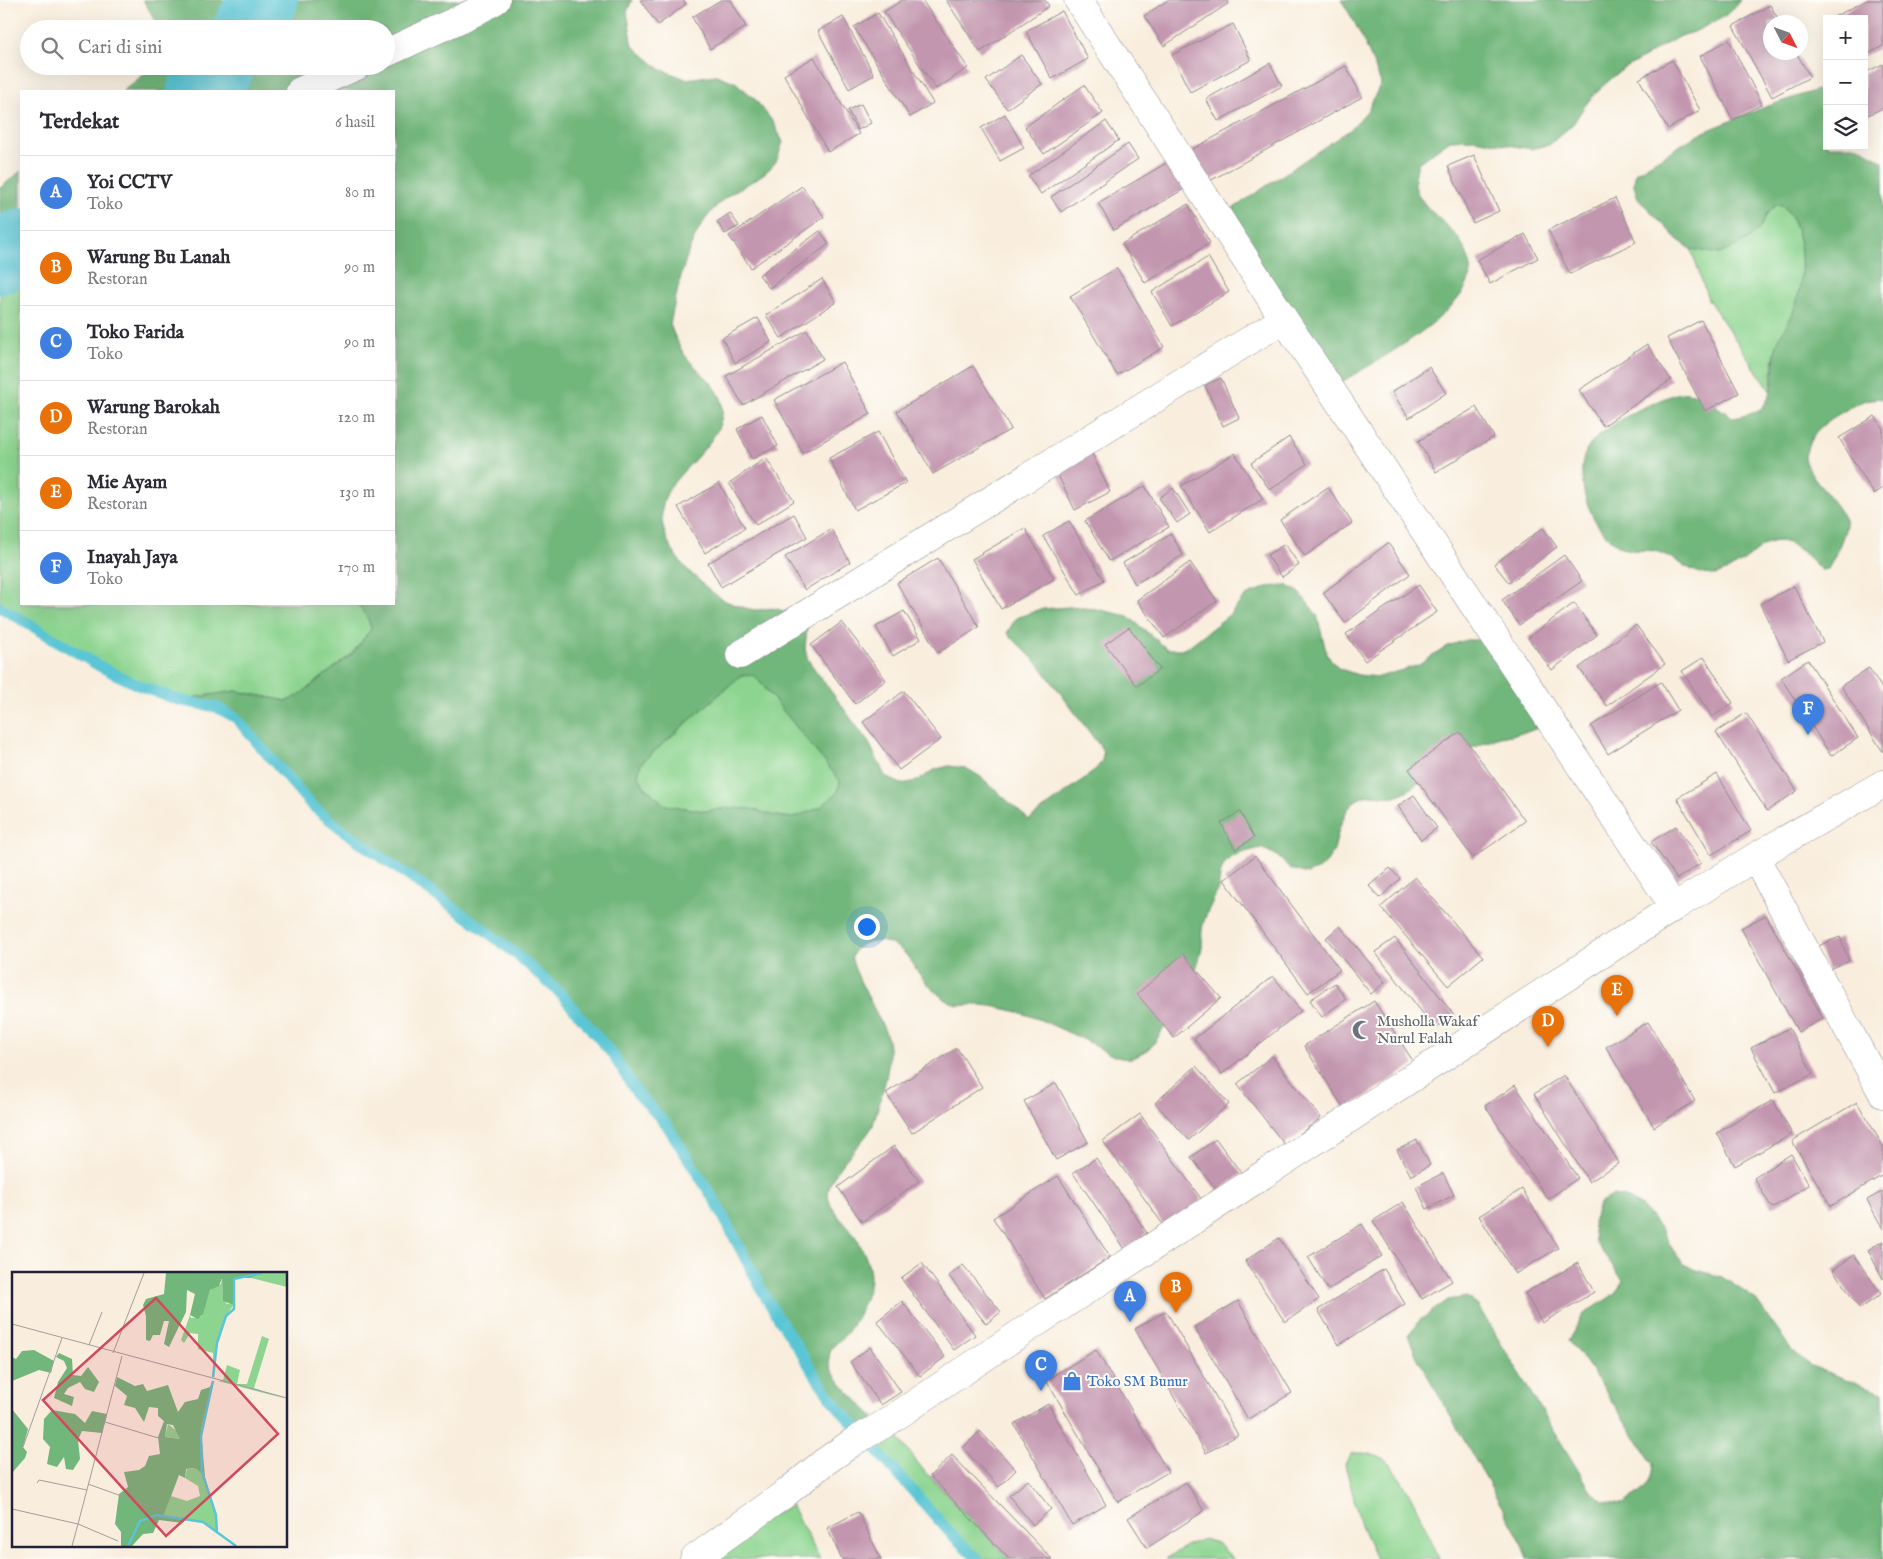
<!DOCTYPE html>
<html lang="id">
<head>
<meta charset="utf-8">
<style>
  body { margin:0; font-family:"IM FELL English",serif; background:#f2f2f3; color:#2b2b33 }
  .controls { position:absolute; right:15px; top:15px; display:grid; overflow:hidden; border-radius:0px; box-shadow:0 5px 20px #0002 }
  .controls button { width:45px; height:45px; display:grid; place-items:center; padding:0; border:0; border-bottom:1px solid #e1e1e2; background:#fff; color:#2b2b33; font:25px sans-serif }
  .compass { position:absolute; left:1763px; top:15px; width:45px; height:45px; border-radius:50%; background:#fff; box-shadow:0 5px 20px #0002; rotate:132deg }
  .you { position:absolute; left:866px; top:926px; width:18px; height:18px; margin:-12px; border:4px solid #fff; border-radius:50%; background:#1a73e8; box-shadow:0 0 0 8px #1a73e833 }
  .badge { display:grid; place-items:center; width:32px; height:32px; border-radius:50%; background:#d1495b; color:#fff; font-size:16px; font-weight:700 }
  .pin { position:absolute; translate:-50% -41px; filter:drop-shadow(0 1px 2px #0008) }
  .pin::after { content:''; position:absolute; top:26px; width:18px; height:15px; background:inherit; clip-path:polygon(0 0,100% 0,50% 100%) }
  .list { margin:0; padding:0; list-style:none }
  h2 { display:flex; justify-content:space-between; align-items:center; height:65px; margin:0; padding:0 20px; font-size:21px }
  h2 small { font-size:16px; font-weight:400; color:#7c7c81 }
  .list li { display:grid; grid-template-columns:32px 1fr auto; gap:15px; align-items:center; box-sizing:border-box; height:75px; padding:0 20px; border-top:1px solid #e1e1e2 }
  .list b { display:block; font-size:19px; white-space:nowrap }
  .list p { margin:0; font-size:16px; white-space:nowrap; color:#7c7c81 }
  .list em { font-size:16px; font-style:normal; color:#7c7c81 }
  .icon { flex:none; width:28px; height:28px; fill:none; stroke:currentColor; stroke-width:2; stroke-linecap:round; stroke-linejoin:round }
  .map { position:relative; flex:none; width:1883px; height:1559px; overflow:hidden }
  .search { position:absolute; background:#fff; box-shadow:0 5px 20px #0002; left:20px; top:20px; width:375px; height:55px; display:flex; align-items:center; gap:12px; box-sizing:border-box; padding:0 18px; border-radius:28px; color:#7c7c81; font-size:19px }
  .panel { position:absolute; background:#fff; box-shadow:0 5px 20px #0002; left:20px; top:90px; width:375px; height:515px; border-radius:0px }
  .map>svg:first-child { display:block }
  .green { fill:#8cd48f; stroke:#577b65 }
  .forest { fill:#71b67a; stroke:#4a6c5a; fill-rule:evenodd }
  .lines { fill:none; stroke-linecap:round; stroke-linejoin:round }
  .stream { stroke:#5ac5d4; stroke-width:11 }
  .river { stroke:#5ac5d4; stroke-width:68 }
  .building { fill:#c396af }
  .minor-casing { stroke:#8e888c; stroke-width:29 }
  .minor { stroke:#fff; stroke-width:28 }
  .labels { text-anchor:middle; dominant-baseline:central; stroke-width:4; stroke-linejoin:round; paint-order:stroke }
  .worship-label { font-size:15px; fill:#5b616d; stroke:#fdfcf7; text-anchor:start }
  .shop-label { font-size:15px; fill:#366cbe; stroke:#fdfcf7; text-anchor:start }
  .inset-river { fill:none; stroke:#5ac5d4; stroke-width:2.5 }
  .inset-road { fill:none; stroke:#a39c9d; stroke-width:1 }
  .view { fill:#d1495b; fill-opacity:0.15; stroke:#d1495b; stroke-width:2.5 }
  .inset-edge { fill:none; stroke:#22223b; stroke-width:2.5 }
</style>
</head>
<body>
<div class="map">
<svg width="1883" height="1559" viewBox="0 0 1883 1559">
  <rect width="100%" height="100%" fill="#fdfcf7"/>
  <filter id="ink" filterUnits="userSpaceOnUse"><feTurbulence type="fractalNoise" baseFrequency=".02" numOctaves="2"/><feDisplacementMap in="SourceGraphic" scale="10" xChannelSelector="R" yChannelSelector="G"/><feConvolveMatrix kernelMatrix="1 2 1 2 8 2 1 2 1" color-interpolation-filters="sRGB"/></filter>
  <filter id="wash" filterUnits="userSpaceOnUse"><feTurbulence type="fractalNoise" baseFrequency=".0096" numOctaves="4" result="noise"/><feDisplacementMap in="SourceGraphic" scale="20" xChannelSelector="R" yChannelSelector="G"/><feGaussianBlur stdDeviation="1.12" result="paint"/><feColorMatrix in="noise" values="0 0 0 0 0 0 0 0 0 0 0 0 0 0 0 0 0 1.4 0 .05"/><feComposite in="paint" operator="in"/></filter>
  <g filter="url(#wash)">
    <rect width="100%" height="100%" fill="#f9eede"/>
    <path class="green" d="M1776,205H1782C1805,226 1805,280 1795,308C1790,321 1781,333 1777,346C1772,360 1772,377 1771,392L1708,299L1691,249L1720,254L1749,238L1759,229L1768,212Z
      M21,242V604H357L369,619L371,629L352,654L298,696L287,701L236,691L178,700L138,685L101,667L0,607V260Z
      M753,675L760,682L841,781L838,792L821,807L793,818L776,816L751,809L730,808L705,811L665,805L644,786L638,775L641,763L740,676Z
      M886,1423L925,1472L1009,1559H978L952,1535L865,1436Z
      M1352,1453C1360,1453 1371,1453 1379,1456C1403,1468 1428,1534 1439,1559H1376L1361,1526L1345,1464Z
      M791,1505L820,1559H682Z
      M1204,1539L1217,1543L1234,1559H1166L1187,1545Z"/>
    <path class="forest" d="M143,0H632L627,12L633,46L660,69L686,79L716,75L735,82L754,98L773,122L783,142C780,149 779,158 774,164C761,180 739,186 724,199C687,230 680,280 670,324C674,335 679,348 687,358C696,369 717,385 721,399C731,435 687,462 670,488C651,516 668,552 691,573C703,584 717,599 733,604C740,607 749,609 755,610C763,610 770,607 778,609C788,612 799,621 807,626L805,649L808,660L869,743L885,776L901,784L917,781L936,769L949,766L966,768L981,777L1029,820L1093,772C1100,764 1105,760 1102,749L1040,666L1007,633L1016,618L1041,609L1070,607L1096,609L1128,616L1167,649H1185L1229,615L1246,596L1267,587L1286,585L1299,592L1317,615L1327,655L1338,668L1358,675L1379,677L1419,665L1448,646L1466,640H1484L1551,723L1527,732L1500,737L1451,756L1431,774L1407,791L1393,797L1374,795L1365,796L1356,800L1347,810L1339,829L1334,850L1327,862L1319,869L1307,874L1291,869L1276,855L1261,848C1250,851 1234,853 1226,862C1218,872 1221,883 1216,894C1211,906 1204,916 1202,930C1201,936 1203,941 1202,947C1198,974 1180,1000 1167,1023C1160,1034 1154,1046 1143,1053C1122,1067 1106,1051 1087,1041C1081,1038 1074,1035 1067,1032C1048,1023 1029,1014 1009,1010C999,1007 987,1005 976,1005C969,1004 961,1007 954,1004C941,999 929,986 920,975C913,965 907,952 895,946C882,938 857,939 852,956C849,966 883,1022 887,1037C894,1059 882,1093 876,1114C875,1118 874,1121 873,1125C863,1146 822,1175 829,1200C832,1213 851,1228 858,1241C864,1252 870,1265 870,1278C870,1293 855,1323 846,1334C838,1343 828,1347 829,1361C831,1379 862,1404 874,1417L865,1436L839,1408L821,1384L766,1298L715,1201L666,1124L636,1092L613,1055L561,994L517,955L477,924L344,831L311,805L236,718L216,707L178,700L236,691L287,701L298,696L352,654L371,629L368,619L357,604H394V91H123L154,66H386V29H161ZM753,675L760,682L840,781L838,792L821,807L793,818L776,816L751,809L730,808L705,811L665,805L644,786L638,775L641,763L740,676Z
      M1341,0H1740L1733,9L1722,18L1696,31L1678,37L1619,72L1596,92L1584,107L1573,124L1549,145L1531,149L1474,139L1450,140L1418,163C1417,169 1414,179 1415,186C1420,205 1438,216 1451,230C1462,241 1472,258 1470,275C1463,317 1365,367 1330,389L1219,218L1351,129L1368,110L1381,83C1370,54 1358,25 1341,0Z
      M1820,89L1827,95V146H1859L1883,162V399C1865,396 1850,408 1834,417C1825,423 1815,431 1810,441C1808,447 1805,453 1805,459C1807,473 1831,497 1839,510C1842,514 1845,518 1846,524C1846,533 1833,561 1828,569L1821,570C1805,554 1785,530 1761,547C1751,555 1743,563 1730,569C1725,571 1719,575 1713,575C1691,575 1677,558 1658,552C1649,549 1641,551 1632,550C1623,550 1612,541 1606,535C1595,524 1587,506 1584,492C1578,457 1584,445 1613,425C1625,417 1638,409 1652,404C1662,400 1677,391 1688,393C1705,395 1720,410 1734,418C1744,416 1759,413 1765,404C1776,389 1772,366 1776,348C1779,335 1789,323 1794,310C1805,282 1806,226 1782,205H1776L1768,212L1759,229L1749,239L1720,254L1691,249L1677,239L1638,198L1634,186L1635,173L1699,134L1762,108Z
      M21,171V242L0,259V188Z
      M1612,1195L1625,1197L1642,1207L1662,1230L1673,1250L1683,1263L1693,1269L1722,1277L1755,1299L1791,1349L1809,1365L1847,1380L1883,1392V1559H1527L1520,1539L1417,1357L1408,1335L1419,1321L1448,1300L1467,1297L1478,1306L1590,1490L1603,1501L1623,1504C1642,1492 1651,1487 1653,1464L1586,1362L1568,1341L1583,1315L1616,1293L1623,1280L1595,1242L1593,1222L1599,1204Z"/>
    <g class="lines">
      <path class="stream" d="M0,607L101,667L138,685L178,700L216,707L236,718L311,805L344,831L477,924L517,955L561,994L613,1055L636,1092L666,1124L715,1201L766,1298L821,1384L839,1408L952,1535L978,1559"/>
      <path class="river" d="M247,29L264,0
        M201,91L221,66
        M0,260L21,242"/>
    </g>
    <g id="blocks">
      <path class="building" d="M640,0H683L686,4L658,25Z
        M721,0H731L746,27L710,49L692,17Z
        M902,0H922L968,68L936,89L884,12Z
        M946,0H1045L1049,6L980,52Z
        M1168,0H1227L1229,3L1164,46L1144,16Z
        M1867,0H1883V46L1864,56V19H1830Z
        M1770,5L1780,22H1770V52H1796L1810,77L1772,97L1733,26Z
        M1062,11L1088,59L1052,79L1026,31Z
        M878,13L933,103L910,117L854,27Z
        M843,17L874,75L849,89L818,31Z
        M1233,24L1251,60L1190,92L1172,55Z
        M1729,40L1762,104L1733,120L1700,56Z
        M1021,55L1042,84L1007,109L986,80Z
        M814,57L859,134L828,152L784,75Z
        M1672,60L1700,110L1668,129L1639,79Z
        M1270,63L1282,86L1218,121L1206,99Z
        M1883,64V108L1864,117V73Z
        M1346,66L1362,97L1206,183L1189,151Z
        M1084,85L1103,113L1044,154L1025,127Z
        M861,104L871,123L858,130L848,110Z
        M1005,114L1024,148L1000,161L981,128Z
        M1106,121L1119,140L1041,194L1028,176Z
        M1128,144L1138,159L1061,212L1051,197Z
        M1474,155L1499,211L1473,223L1448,166Z
        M1168,162L1184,189L1114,230L1098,203Z
        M802,186L824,217L751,268L729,236Z
        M1615,198L1636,242L1570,274L1548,230Z
        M1188,204L1210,243L1145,283L1122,244Z
        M730,213L739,226L725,234L717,222Z
        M820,231L829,244L769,288L759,275Z
        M1525,234L1538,258L1490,284L1477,260Z
        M1208,257L1229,292L1172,326L1152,292Z
        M1117,268L1164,347L1117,375L1070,296Z
        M822,279L836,302L781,338L766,315Z
        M758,318L771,342L735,363L722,338Z
        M1701,320L1739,393L1705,411L1667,338Z
        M807,330L823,359L743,405L726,376Z
        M1647,344L1671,380L1603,426L1579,390Z
        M842,362L871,414L803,453L774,400Z
        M973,366L1011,429L933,474L897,411Z
        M1429,367L1446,393L1409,418L1392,392Z
        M1221,378L1239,418L1223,426L1205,385Z
        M1476,407L1494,437L1436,472L1418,441Z
        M762,415L778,446L752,459L737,429Z
        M1875,416L1883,429V488L1874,494L1839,438Z
        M878,432L906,483L855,510L829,458Z
        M1289,437L1307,464L1270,490L1251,463Z
        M1088,445L1110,492L1075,510L1052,463Z
        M1235,453L1263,499L1210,532L1181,486Z
        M766,458L794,501L756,525L729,483Z
        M719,483L745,528L705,553L678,507Z
        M1145,486L1169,527L1109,561L1085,521Z
        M1328,487L1352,523L1305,556L1280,520Z
        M1173,488L1190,514L1177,523L1159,498Z
        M794,514L807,537L721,587L708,563Z
        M1069,521L1104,580L1079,595L1043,536Z
        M1025,528L1054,579L1001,609L972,559Z
        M1543,528L1557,547L1509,583L1494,564Z
        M831,529L850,562L805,590L785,557Z
        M1171,534L1183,555L1135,584L1123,563Z
        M1388,543L1410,574L1345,623L1323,593Z
        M1285,544L1299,565L1282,577L1267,555Z
        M1564,555L1582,581L1519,625L1502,600Z
        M938,558L979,627L938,653L897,583Z
        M1190,562L1217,601L1164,638L1137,600Z
        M1419,585L1437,612L1365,661L1346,634Z
        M1794,586L1823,642L1788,660L1760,604Z
        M1574,603L1597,635L1552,670L1528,638Z
        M904,611L921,639L893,656L876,627Z
        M842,622L886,680L855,704L811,645Z
        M1636,625L1665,664L1607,706L1579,668Z
        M1129,627L1160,669L1137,686L1105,644Z
        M1704,657L1733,703L1712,717L1682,671Z
        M1808,660L1858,738L1831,756L1781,678Z
        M1869,668L1883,690V752L1841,686Z
        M1661,682L1678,710L1608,754L1591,726Z
        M904,691L941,739L899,770L863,722Z
        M1746,713L1797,791L1767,811L1716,732Z
        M1460,732L1525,821L1473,858L1409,769Z
        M1717,774L1751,831L1711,855L1677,798Z
        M1414,795L1437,828L1421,840L1398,806Z
        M1240,812L1254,838L1235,849L1221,823Z
        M1676,826L1701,863L1677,879L1651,842Z
        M1255,856L1340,970L1308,993L1224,880Z
        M1390,868L1400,879L1380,898L1369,886Z
        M1415,877L1483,957L1448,986L1381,907Z
        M1766,915L1823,1018L1798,1032L1741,928Z
        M1340,926L1385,982L1371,994L1326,938Z
        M1840,937L1849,961L1828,970L1818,946Z
        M1395,938L1454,1015L1435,1029L1375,952Z
        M1183,954L1221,998L1174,1038L1137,994Z
        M1273,976L1301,1011L1222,1074L1194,1039Z
        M1335,983L1346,999L1322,1017L1310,1000Z
        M1374,1001L1415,1064L1345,1110L1304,1046Z
        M1648,1022L1695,1101L1654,1127L1606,1047Z
        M1789,1028L1813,1074L1775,1093L1751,1048Z
        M957,1048L982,1087L912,1133L886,1093Z
        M1272,1056L1321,1118L1285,1145L1237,1084Z
        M1196,1066L1229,1104L1189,1140L1155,1103Z
        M1564,1075L1619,1163L1589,1182L1534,1094Z
        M1056,1083L1088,1142L1056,1160L1024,1101Z
        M1515,1085L1578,1178L1548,1199L1485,1106Z
        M1773,1100L1792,1134L1735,1166L1717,1133Z
        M1857,1102L1883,1146V1175L1831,1206L1792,1141Z
        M1140,1114L1202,1200L1164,1226L1103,1141Z
        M1216,1139L1242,1174L1218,1192L1191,1157Z
        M1417,1140L1430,1165L1411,1176L1397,1150Z
        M894,1146L919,1181L862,1222L838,1187Z
        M1791,1154L1809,1185L1772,1208L1754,1178Z
        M1096,1158L1147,1233L1125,1249L1073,1173Z
        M1443,1173L1454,1195L1427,1209L1416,1187Z
        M1058,1176L1110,1257L1045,1299L993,1218Z
        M1522,1189L1558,1248L1515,1274L1479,1216Z
        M1883,1191V1229L1867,1200Z
        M1403,1202L1452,1281L1422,1299L1373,1221Z
        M1362,1224L1382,1256L1328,1290L1308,1257Z
        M1279,1238L1319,1299L1285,1322L1245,1261Z
        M1883,1241V1279L1868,1250Z
        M1854,1255L1881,1294L1860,1309L1833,1270Z
        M922,1263L975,1335L954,1350L901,1278Z
        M1578,1263L1594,1292L1542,1323L1525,1293Z
        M963,1265L1001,1312L986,1324L949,1276Z
        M1384,1269L1405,1304L1339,1345L1318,1310Z
        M902,1301L945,1357L920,1376L877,1321Z
        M1238,1301L1292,1393L1248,1419L1194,1327Z
        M1166,1311L1238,1435L1206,1453L1135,1329Z
        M870,1347L901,1392L881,1405L850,1362Z
        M1096,1350L1168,1472L1118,1502L1046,1380Z
        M1048,1404L1106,1505L1072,1525L1014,1424Z
        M980,1431L1016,1470L999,1487L963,1448Z
        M952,1455L1052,1559H1009L930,1476Z
        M1028,1480L1051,1509L1033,1525L1009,1496Z
        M1186,1482L1204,1511L1147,1548L1128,1518Z
        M858,1512L881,1559H842L827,1528Z"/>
    </g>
  </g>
  <g filter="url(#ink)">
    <use href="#blocks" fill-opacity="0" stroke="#8e888c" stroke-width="1"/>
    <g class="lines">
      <defs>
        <path id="minor" d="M1078,0L1284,319L1674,907
          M386,53L473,13L496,0
          M300,91L357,66
          M740,655L1284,319
          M1755,857L1883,1094
          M694,1559L786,1493L823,1463L853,1442L886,1423L1019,1334L1674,907L1755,857L1883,784"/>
      </defs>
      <use href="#minor" class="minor-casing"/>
      <use href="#minor" class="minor"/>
    </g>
  </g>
  <defs>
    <symbol id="mosque-bare" viewBox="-9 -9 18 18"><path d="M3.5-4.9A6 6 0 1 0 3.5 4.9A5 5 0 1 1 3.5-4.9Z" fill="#6b7280" stroke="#fdfcf7" stroke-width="2.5" paint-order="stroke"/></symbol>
    <symbol id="shop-bare" viewBox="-9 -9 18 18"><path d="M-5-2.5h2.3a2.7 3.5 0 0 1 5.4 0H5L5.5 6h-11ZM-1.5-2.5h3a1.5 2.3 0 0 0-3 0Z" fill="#3f7fe0" stroke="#fdfcf7" stroke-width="2.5" paint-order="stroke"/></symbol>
  </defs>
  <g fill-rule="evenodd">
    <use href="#mosque-bare" x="1348" y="1016" width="28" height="28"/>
    <use href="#shop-bare" x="1058" y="1367" width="28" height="28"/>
  </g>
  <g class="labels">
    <g class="worship-label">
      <text x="1377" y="1021">Musholla Wakaf<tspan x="1377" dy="17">Nurul Falah</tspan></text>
    </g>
    <g class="shop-label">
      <text x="1087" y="1381">Toko SM Bunur</text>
    </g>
  </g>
  <g transform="translate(12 1272)">
    <rect width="275" height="275" fill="#f9eede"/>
    <path d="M250,1H275V15L239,6ZM210,5L211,27L215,32L223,31L214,44L205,71L201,108V81L186,77V62L178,61L172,71L169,68L178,43L179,46L189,45L198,18L209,12ZM250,64L257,67L242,116L275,127L206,109L211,108L215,93L228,98L225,112H235ZM156,152L166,160L168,167L153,165ZM175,196L186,197L193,205L204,243L205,261L191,250L152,243L159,224L175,229L188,224L186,214L173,206Z" fill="#8cd48f"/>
    <path d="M154,1H250L239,6H223V31L219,32L211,29L210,6L207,14L198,18L191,42L186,47L178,43L183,22L175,18L174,40L157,75L152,72L157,49H152L148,63H141L138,69L134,68V44L131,33L134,27L152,22ZM22,78L42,89L39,101L27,98L0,109V85L4,87L10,79ZM47,81L60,87L61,103L69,104L76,95L87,110L82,120L73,117L68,110L56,116L52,122L62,125L60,134L42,126L46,110L55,96L52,89L44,85ZM105,105L123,114L131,112L135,119L156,113L166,140L173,130L186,127L189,118L198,115L201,108L189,158L193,205L185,197L178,196L174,197L173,206L167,203L152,243L172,247L171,251L147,248L141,261L131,262L120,274H109V260L103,252L107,222L116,215L112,200L127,198L133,194L137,184L148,182L146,165L152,149L146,144V136L137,135L132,150L123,136L112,133L115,124L103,114ZM155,152L161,153L168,167L153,165ZM0,137L16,157L11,175L15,180L13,186L0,201ZM40,138L63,142L73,151L80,139L95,142L90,161L70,159L66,168L68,187L61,198L54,197L52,185L45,195L35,192L38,175L31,167L32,147Z" fill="#71b67a" fill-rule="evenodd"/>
    <path class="inset-river" d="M201,105L205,71L214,44L222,37V7L250,1M201,109L189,164L190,200L204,243L205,261M116,274L128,249L145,243L191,250L224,274"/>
    <path class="inset-road" d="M0,52L275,126M77,73L90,40M101,81L132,1M93,150L153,168M11,175L50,66M25,211L27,208L75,218M76,212L151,239M0,237L66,252L110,84M60,274L66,252L106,269"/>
    <path class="view" d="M144,26L266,162L154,264L31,128Z"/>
    <rect width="275" height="275" class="inset-edge"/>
  </g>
</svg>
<div class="controls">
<button>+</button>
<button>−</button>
<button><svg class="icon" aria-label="layers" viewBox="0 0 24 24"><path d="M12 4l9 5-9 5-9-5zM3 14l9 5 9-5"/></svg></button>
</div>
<svg class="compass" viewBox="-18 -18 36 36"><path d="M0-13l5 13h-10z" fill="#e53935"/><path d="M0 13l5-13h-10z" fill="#7c7c81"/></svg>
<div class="you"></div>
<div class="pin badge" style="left:1130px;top:1322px;background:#3f7fe0">A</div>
<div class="pin badge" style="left:1176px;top:1313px;background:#e8710a">B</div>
<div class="pin badge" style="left:1041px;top:1391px;background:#3f7fe0">C</div>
<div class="pin badge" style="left:1548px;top:1047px;background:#e8710a">D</div>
<div class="pin badge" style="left:1617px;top:1016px;background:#e8710a">E</div>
<div class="pin badge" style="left:1808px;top:735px;background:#3f7fe0">F</div>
<div class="search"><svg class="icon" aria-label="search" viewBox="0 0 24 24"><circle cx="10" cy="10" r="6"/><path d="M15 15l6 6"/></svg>Cari di sini</div>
<section class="panel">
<h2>Terdekat<small>6 hasil</small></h2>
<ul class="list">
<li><span class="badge" style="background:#3f7fe0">A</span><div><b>Yoi CCTV</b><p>Toko</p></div><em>80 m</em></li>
<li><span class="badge" style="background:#e8710a">B</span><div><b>Warung Bu Lanah</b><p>Restoran</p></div><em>90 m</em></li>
<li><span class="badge" style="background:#3f7fe0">C</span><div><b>Toko Farida</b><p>Toko</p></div><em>90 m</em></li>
<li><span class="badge" style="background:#e8710a">D</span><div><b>Warung Barokah</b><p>Restoran</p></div><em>120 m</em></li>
<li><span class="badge" style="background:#e8710a">E</span><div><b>Mie Ayam</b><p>Restoran</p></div><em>130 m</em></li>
<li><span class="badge" style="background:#3f7fe0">F</span><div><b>Inayah Jaya</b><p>Toko</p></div><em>170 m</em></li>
</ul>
</section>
</div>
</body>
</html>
